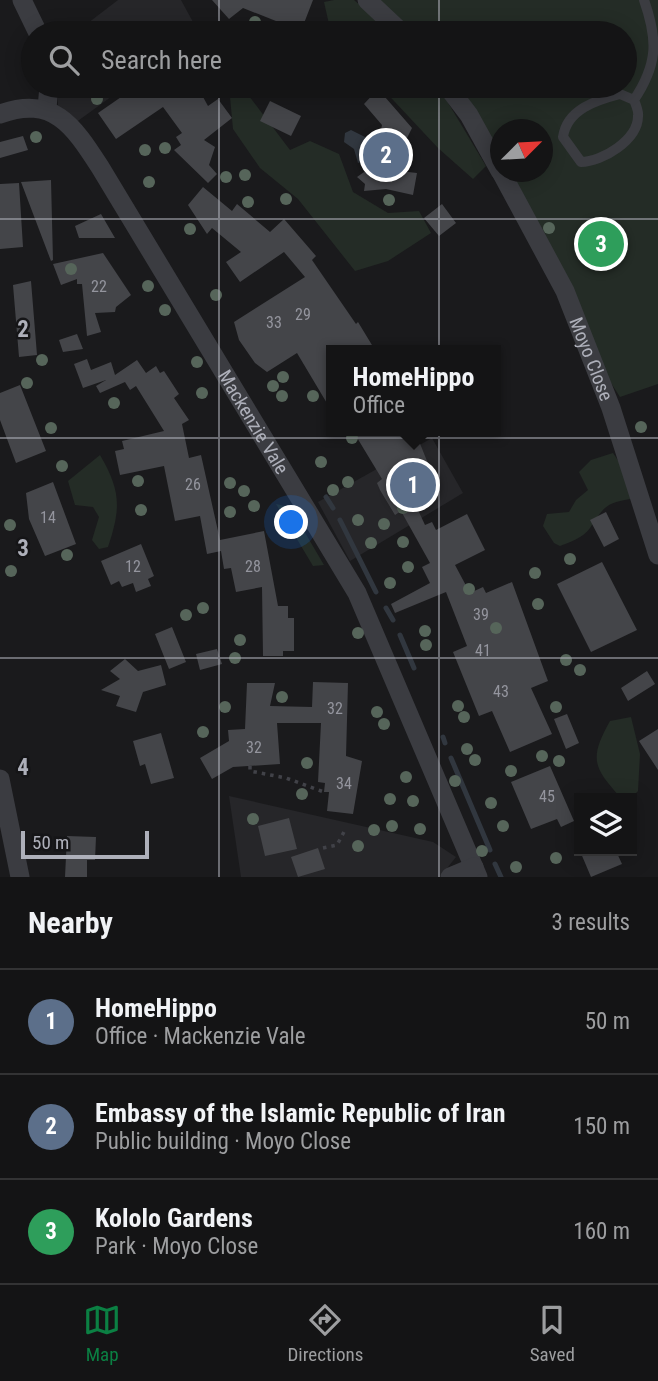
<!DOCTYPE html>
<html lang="en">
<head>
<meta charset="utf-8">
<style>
  body { margin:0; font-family:"Roboto Condensed",sans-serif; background:#212122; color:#f1f3f6 }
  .controls { position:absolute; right:21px; bottom:21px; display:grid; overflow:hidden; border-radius:0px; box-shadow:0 4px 18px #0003 }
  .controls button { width:63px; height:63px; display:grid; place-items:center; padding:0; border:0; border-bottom:2px solid #333334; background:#141415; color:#f1f3f6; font:35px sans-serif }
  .compass { position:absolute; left:490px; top:119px; width:63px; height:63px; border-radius:50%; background:#141415; box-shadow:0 4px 18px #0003; rotate:66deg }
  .scale { position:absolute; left:21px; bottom:18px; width:128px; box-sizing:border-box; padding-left:7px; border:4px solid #aeb0ba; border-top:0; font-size:19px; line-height:24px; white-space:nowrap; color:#aeb0ba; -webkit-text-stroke:5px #151517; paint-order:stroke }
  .you { position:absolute; left:292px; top:523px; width:24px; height:24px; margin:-18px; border:5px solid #fff; border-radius:50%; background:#1a73e8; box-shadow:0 0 0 10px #1a73e833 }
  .badge { display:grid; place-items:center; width:46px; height:46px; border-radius:50%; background:#0b8043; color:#fff; font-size:23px; font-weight:700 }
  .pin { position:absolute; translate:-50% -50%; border:4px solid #fff; box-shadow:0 2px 7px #0006 }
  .popup { position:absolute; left:326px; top:345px; width:175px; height:91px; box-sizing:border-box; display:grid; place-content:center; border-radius:0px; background:#141415; filter:drop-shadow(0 2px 5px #0005); font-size:23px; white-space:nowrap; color:#9d9ea0 }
  .popup b { font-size:26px; color:#f1f3f6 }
  .popup::after { content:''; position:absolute; left:50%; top:100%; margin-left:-14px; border:14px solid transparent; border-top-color:#141415 }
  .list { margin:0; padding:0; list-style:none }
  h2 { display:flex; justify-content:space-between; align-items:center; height:91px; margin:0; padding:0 28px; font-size:30px }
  h2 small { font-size:23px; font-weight:400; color:#9d9ea0 }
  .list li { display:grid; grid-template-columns:46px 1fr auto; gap:21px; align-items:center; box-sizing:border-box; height:105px; padding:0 28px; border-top:2px solid #333334 }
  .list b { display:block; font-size:26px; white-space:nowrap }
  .list p { margin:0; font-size:23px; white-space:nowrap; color:#9d9ea0 }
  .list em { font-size:23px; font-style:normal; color:#9d9ea0 }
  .icon { flex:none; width:38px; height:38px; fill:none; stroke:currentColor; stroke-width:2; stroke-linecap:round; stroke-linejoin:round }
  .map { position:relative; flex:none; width:658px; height:877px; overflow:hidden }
  .search { position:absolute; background:#141415; box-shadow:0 4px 18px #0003; left:21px; right:21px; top:21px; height:77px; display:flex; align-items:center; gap:18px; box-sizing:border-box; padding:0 24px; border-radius:38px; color:#9d9ea0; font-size:26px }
  .sheet { height:406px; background:#141415 }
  nav { display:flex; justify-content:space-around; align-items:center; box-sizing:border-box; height:98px; border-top:2px solid #333334; background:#141415; font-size:19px; color:#9d9ea0 }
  nav a { display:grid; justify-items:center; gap:4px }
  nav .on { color:#0b8043 }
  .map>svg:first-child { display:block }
  .built { fill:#262629 }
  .green { fill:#242c26 }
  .water { fill:#31373f }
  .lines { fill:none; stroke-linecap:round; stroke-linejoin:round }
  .stream { stroke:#31373f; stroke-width:5 }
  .building { fill:#444549 }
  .path { stroke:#414248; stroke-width:3.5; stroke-dasharray:3.5 5; stroke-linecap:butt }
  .lane { stroke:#3b3c41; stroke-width:10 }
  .street { stroke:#3b3c41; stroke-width:19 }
  .tree { fill:#56655a }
  .grid { fill:none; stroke:#aeb0ba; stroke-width:2; stroke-opacity:0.55 }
  .labels { text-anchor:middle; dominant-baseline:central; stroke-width:5; stroke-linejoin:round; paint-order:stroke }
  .number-label { font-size:16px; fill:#94959e }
  .street-label { font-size:19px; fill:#aeb0ba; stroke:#151517 }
  .grid-label { font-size:23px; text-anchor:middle; font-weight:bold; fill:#aeb0ba; stroke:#151517; stroke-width:5; stroke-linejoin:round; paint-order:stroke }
</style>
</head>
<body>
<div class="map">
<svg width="658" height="877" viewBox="0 0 658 877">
  <rect width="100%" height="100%" fill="#1a1a1c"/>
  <path class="built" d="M118,0H181L199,33H75Z
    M58,86H126L75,123L58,113Z
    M432,438L463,493L350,561L318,502Z
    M229,796L433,842L456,857L440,877H241Z"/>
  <path class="green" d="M334,0H354L392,33H331L324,2Z
    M374,0H658V384L620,397L604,372L504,172H542V130H500V165L450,86H625V33H408Z
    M380,86H438L486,166L473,179L438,148Z
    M246,92L290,150L310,141L339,154L353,192L388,213L419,211L431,233L388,261L355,271L298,199L260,168L233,129L230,97Z
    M613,453L632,481L630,499C604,503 603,509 590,528C583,538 570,542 560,546L554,543L543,526L547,514L569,512L576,500L588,490L579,472L591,460Z
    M100,455C121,491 121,508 108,547L99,549L92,540L99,517L93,507L75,505L68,481Z
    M276,504L290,507L324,565L313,566Z
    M631,717L640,754L638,791L631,798H621C593,767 589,759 610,721Z"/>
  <path class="water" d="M351,130L369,139L367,149L371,153L370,160L358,163L354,149L344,142L345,133Z"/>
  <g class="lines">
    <path class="stream" d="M326,497L333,508
      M340,520L376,592
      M386,608L393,620
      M400,635L414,668
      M443,737L445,743
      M451,758L490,850
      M495,864L501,877"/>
  </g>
  <path class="building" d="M212,0H313L301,31L243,8L229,19Z
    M137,86H197L208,106L218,99L232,118L204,140L215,147L209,165L217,174L208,183L174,150L181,145L176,137L182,133L163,107L116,139L98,113Z
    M378,89L412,128L391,170L417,173L413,195L386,189L364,191L365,184L357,177L374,165L382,125L364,104Z
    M270,101L301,116L291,136L260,121Z
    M23,136L28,150L0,158V142Z
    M51,180L53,260L51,261L21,182Z
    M19,183L23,247L0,249V184Z
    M203,187L232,211L237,204L270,232L284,219L316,256L312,260L356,324L358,322L375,350H331V410L297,353L267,372L255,363L239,340L234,322L305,277L284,252L240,282L226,262L241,252L212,228L207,234L188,205Z
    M442,204L456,223L439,236L424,218Z
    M101,214L115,238H79L75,226Z
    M103,253L131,295L116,307L115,312L95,313L101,332L87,336L82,284H77V279L61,285L53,264Z
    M31,281L37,355L19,357L13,285Z
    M77,334L83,349L63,352L59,340Z
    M87,359L91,370L111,362L115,375L137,360L146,373L156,366L160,373L164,371L179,394L174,398L189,420L182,424L189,458L201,455L220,540L264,531L278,606H288V618H294V651H283V656H263L262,587L236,592L231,568L224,569L221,551L207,554L200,516L175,521L164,466L120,475L115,451L124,449L122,441L164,431L136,386L130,390L125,382L100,393L96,386L106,380L83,388L74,364Z
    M20,385L46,451L16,463L0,420V393Z
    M364,431H415L435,481L412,497L425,525L432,522L436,530L467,514L485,550L455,565L470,593L483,587L486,593L512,582L548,681L531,688L552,734L510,752L492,711L479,716L453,652L467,646L446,592L395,613L391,604L430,583L422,567L430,563L401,511L395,515L380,490L377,483L382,479L356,436Z
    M53,482L76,544L45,556L29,519L26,493Z
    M606,512L619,539L604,547L590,520Z
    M141,544L154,576L148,579L151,586L136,592L133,583L122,587L119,581L111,585L101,561Z
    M602,562L637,630L591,652L557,584Z
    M172,627L186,662L169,669L155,634Z
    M217,649L222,664L200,670L196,654Z
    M125,659L138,671L161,665L166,685L143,692L136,712L116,706L120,696L101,690L120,679L110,671Z
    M647,671L655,684L628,701L621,688Z
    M313,682L348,683L346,756L362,761L353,814L327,811L329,792H324L325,783L318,782L321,723H277L280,764L233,767L212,779L200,758L229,741L228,730L245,729L247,683H275L270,706L312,707Z
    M567,714L579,743L566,749L554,719Z
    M658,729V770L639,741Z
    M161,733L174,778L151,784L145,764L140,766L133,741Z
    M550,766L574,821L561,827L557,819L531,829L511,782Z
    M289,818L297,849L265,856L258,826Z
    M67,836L96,837L95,860H87V877H65Z
    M318,848L325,869L298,877L291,857Z
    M580,851H616L622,864L591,877Z"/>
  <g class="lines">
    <path class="path" d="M250,766V771L286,778L324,792
      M323,848L337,845L345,830"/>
    <path class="lane" d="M620,94L634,100C636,105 639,112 638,116C638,140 602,162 581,162L563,137C567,109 597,100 620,94Z
      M634,100C658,64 658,40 644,0"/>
    <g class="street">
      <path d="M22,0L38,33"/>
      <path d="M367,0L402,33"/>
      <path d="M447,86L469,115L500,171"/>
      <path d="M47,108L49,86"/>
      <path id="s1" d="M0,114C53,95 73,125 100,167L357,593L478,877"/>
      <path id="s2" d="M501,172L565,291L611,408L658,555"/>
      <path d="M0,779L20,877"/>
      <path d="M450,877L474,867"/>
    </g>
  </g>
  <g class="tree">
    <circle cx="255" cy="22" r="6"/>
    <circle cx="97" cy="99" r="6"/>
    <circle cx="36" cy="137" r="6"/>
    <circle cx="165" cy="148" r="6"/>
    <circle cx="145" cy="150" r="6"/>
    <circle cx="245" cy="175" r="6"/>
    <circle cx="226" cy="177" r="6"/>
    <circle cx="149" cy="182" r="6"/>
    <circle cx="286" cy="199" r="6"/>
    <circle cx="389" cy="200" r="6"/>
    <circle cx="248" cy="202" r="6"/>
    <circle cx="549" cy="228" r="6"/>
    <circle cx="190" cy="229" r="6"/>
    <circle cx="71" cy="269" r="6"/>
    <circle cx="148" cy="286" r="6"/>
    <circle cx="216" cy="295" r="6"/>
    <circle cx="165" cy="310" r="6"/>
    <circle cx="42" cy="360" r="6"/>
    <circle cx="197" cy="362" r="6"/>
    <circle cx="283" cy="377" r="6"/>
    <circle cx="27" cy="383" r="6"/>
    <circle cx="273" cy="386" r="6"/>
    <circle cx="202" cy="393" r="6"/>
    <circle cx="282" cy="396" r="6"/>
    <circle cx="313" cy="396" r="6"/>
    <circle cx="114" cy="403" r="6"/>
    <circle cx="641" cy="427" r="6"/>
    <circle cx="51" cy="428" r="6"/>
    <circle cx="352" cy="438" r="6"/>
    <circle cx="321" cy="462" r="6"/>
    <circle cx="62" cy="466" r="6"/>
    <circle cx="138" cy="481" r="6"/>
    <circle cx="348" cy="482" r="6"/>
    <circle cx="230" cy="483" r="6"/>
    <circle cx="333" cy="490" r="6"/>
    <circle cx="244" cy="491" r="6"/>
    <circle cx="395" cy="491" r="6"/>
    <circle cx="254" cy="506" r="6"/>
    <circle cx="403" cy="508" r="6"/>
    <circle cx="141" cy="510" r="6"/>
    <circle cx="230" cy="512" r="6"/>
    <circle cx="289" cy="515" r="6"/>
    <circle cx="358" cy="520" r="6"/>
    <circle cx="384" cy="524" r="6"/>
    <circle cx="10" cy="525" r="6"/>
    <circle cx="403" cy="542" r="6"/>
    <circle cx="371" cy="543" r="6"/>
    <circle cx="67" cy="555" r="6"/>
    <circle cx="570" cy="559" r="6"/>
    <circle cx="408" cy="567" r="6"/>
    <circle cx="11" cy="571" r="6"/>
    <circle cx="535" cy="573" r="6"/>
    <circle cx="390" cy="583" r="6"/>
    <circle cx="469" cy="589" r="6"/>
    <circle cx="538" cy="604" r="6"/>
    <circle cx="203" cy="608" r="6"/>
    <circle cx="186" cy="615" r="6"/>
    <circle cx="496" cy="628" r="6"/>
    <circle cx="425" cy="631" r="6"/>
    <circle cx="358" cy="633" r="6"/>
    <circle cx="240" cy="640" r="6"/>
    <circle cx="426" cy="645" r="6"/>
    <circle cx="235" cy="658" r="6"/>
    <circle cx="566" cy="660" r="6"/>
    <circle cx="580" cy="670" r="6"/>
    <circle cx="282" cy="697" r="6"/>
    <circle cx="458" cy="706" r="6"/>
    <circle cx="225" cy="707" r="6"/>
    <circle cx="556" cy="707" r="6"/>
    <circle cx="377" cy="712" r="6"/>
    <circle cx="464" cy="717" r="6"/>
    <circle cx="384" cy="724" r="6"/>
    <circle cx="203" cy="732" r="6"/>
    <circle cx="467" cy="749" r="6"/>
    <circle cx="542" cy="756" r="6"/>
    <circle cx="475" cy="760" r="6"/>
    <circle cx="559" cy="761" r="6"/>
    <circle cx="307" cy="763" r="6"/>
    <circle cx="511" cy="771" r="6"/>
    <circle cx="406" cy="777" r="6"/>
    <circle cx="455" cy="781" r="6"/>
    <circle cx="302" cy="794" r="6"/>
    <circle cx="390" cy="799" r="6"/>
    <circle cx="413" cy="801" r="6"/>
    <circle cx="491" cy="803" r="6"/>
    <circle cx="253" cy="819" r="6"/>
    <circle cx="392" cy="826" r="6"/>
    <circle cx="503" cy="826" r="6"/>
    <circle cx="420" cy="829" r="6"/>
    <circle cx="374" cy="830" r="6"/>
    <circle cx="358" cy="846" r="6"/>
    <circle cx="482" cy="851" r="6"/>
    <circle cx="556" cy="858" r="6"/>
    <circle cx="516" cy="867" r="6"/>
  </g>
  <path class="grid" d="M219,0V33M439,0V33M219,86V877M439,86V877M0,219H658M0,438H658M0,658H658"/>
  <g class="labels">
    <g class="number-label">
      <text x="99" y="286">22</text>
      <text x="303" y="314">29</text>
      <text x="274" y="322">33</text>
      <text x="193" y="484">26</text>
      <text x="48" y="517">14</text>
      <text x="133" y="566">12</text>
      <text x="253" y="566">28</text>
      <text x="481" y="614">39</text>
      <text x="483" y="650">41</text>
      <text x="501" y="691">43</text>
      <text x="335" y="708">32</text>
      <text x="254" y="747">32</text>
      <text x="344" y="783">34</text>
      <text x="547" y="796">45</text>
    </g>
    <g class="street-label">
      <text stroke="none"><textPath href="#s2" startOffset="208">Moyo Close</textPath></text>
      <text stroke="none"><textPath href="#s1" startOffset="424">Mackenzie Vale</textPath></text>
    </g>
  </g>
  <g class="grid-label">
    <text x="23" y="337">2</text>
    <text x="23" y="556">3</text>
    <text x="23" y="775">4</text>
  </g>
</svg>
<div class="controls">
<button><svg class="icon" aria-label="layers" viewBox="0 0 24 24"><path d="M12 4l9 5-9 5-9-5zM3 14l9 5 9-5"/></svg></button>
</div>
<svg class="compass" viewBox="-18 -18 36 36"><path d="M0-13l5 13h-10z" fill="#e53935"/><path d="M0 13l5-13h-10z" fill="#9d9ea0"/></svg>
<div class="scale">50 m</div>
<div class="you"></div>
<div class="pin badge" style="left:413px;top:485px;background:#5c6f8a">1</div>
<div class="popup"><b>HomeHippo</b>Office</div>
<div class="pin badge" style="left:386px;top:155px;background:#5c6f8a">2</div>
<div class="pin badge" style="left:601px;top:244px;background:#2e9e5b">3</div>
<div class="search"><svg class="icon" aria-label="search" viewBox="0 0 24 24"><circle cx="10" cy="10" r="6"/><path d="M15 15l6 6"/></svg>Search here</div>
</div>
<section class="sheet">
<h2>Nearby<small>3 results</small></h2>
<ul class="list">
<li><span class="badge" style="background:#5c6f8a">1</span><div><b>HomeHippo</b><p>Office · Mackenzie Vale</p></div><em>50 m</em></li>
<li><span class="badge" style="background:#5c6f8a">2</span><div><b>Embassy of the Islamic Republic of Iran</b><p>Public building · Moyo Close</p></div><em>150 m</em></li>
<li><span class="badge" style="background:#2e9e5b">3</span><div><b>Kololo Gardens</b><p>Park · Moyo Close</p></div><em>160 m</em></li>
</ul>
</section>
<nav>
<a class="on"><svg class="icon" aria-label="map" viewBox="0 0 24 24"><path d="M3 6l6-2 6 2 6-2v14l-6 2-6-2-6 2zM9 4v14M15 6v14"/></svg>Map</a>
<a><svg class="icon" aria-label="directions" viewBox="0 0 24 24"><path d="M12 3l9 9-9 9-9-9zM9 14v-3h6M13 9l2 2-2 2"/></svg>Directions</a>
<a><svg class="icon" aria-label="saved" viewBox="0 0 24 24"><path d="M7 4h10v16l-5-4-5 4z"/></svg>Saved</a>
</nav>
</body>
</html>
